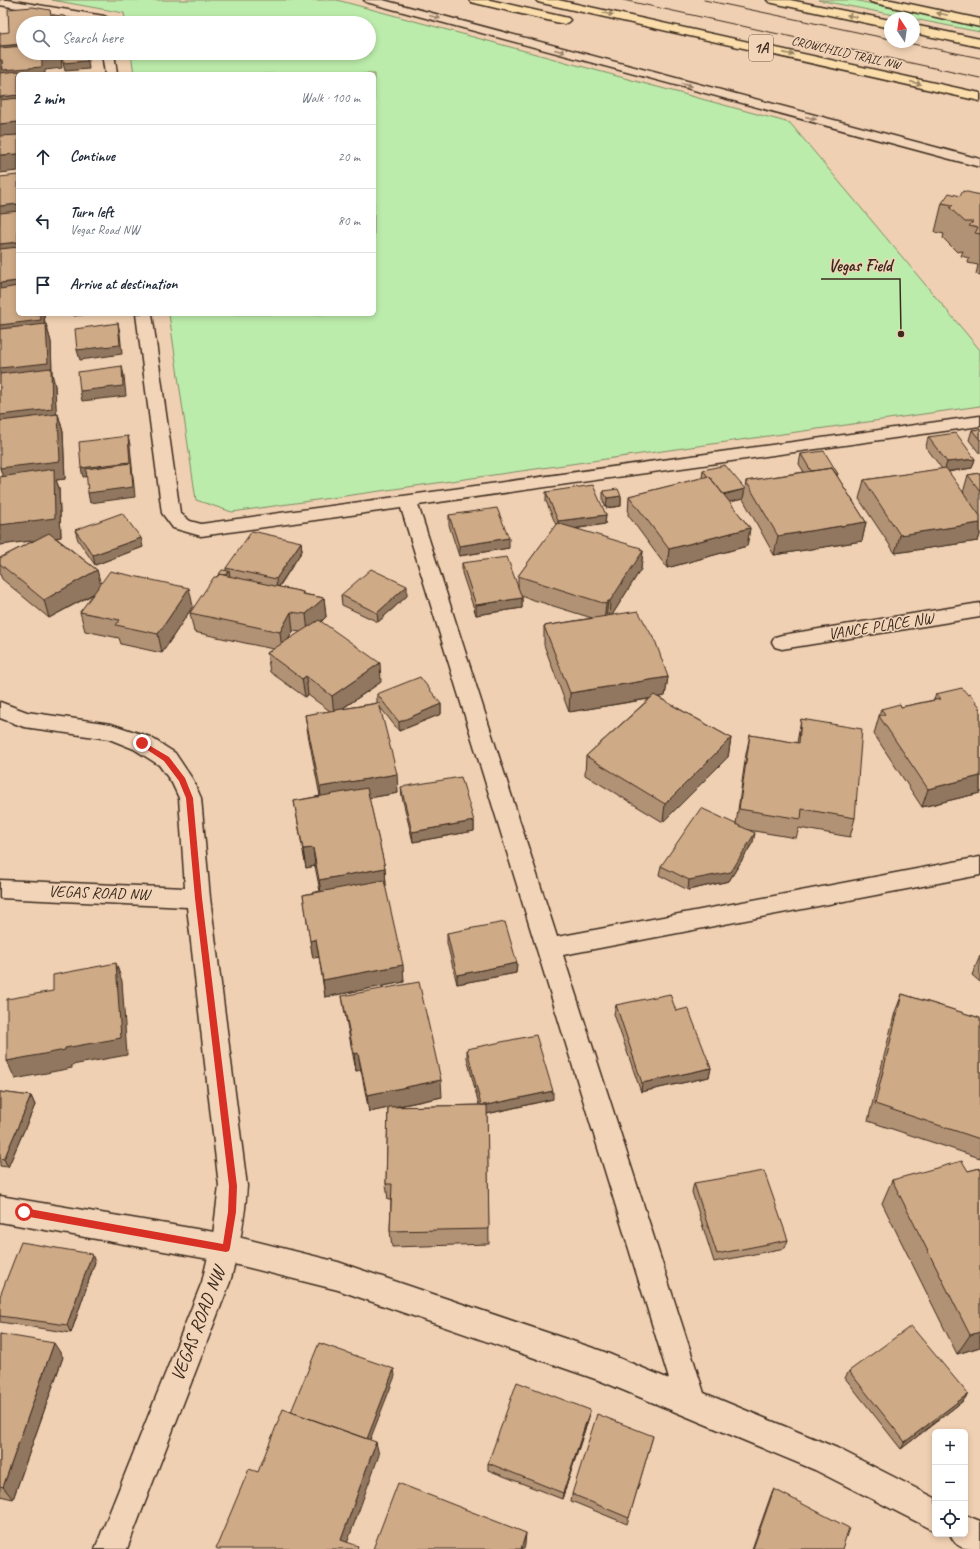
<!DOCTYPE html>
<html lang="en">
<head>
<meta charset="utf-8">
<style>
  body { margin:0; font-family:Caveat,sans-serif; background:#f2f2f3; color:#1f2937 }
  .controls { position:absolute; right:12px; bottom:12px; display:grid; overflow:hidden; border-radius:6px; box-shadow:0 2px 6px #0003 }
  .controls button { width:36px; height:36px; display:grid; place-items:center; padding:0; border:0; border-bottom:1px solid #e0e1e3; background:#fff; color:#1f2937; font:20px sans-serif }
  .compass { position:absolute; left:884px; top:12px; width:36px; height:36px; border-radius:50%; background:#fff; box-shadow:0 2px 6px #0003; rotate:347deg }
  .stop { position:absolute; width:12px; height:12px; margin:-9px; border:3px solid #d93025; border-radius:50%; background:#fff }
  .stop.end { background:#d93025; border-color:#fff; box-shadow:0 1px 4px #0008 }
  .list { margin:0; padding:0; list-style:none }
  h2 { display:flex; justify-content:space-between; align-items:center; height:52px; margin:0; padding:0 16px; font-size:17px }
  h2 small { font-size:13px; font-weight:400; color:#747a83 }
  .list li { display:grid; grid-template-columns:26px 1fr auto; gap:12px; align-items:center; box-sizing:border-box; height:64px; padding:0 16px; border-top:1px solid #e0e1e3 }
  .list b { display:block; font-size:15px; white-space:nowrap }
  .list p { margin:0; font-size:13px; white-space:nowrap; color:#747a83 }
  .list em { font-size:13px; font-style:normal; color:#747a83 }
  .icon { flex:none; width:22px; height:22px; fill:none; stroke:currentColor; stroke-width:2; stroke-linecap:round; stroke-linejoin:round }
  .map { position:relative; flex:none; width:980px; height:1549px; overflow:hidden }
  .search { position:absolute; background:#fff; box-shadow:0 2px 6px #0003; left:16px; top:16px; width:360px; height:44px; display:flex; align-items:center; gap:10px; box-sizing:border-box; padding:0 14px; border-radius:22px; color:#747a83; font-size:15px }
  .panel { position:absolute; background:#fff; box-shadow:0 2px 6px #0003; left:16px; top:72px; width:360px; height:244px; border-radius:6px }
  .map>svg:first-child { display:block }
  .green { fill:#bcecab; stroke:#7c8b64 }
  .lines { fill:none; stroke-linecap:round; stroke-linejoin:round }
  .service-casing { stroke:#3b2a1e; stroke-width:3 }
  .minor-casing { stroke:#3b2a1e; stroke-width:3 }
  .tertiary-casing { stroke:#3b2a1e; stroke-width:3 }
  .motorway-casing { stroke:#3b2a1e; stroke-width:3 }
  .service { fill:#f2d4b8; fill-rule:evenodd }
  .minor { fill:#f2d4b8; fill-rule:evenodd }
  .tertiary { fill:#f2d4b8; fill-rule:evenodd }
  .motorway { fill:#faddab; fill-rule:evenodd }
  .tram { stroke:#3b2a1e; stroke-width:1 }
  .wall { fill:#b29274; stroke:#3b2a1e; fill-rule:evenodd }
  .shaded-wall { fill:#91775e; stroke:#3b2a1e }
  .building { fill:#cfaa87; stroke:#3b2a1e }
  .oneway { fill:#9a8464 }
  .oneway2 { fill:#967f6b }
  .route { fill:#d93025 }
  .labels { text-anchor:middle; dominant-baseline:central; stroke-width:3; stroke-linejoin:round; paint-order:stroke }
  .far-street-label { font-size:13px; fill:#3b2a1e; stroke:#f2d4b8 }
  .shield { fill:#f2d4b8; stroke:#725d4c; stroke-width:1 }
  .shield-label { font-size:15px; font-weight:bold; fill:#3b2a1e }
  .street-label { font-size:16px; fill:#3b2a1e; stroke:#f2d4b8 }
  .near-street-label { font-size:19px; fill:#3b2a1e; stroke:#f2d4b8 }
  .leader { fill:none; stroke:#3b2a1e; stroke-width:1.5 }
  .callout-dot { fill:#3b2a1e; stroke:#f2d4b8; stroke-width:1.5 }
  .callout-label { font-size:17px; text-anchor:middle; font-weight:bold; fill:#3b2a1e; stroke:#f2d4b8; stroke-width:3; stroke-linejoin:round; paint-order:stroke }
</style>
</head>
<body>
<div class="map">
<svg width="980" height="1549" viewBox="0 0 980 1549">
  <rect width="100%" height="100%" fill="#f0d0b2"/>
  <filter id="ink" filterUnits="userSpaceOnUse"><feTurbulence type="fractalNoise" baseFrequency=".025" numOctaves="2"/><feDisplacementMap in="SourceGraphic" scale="8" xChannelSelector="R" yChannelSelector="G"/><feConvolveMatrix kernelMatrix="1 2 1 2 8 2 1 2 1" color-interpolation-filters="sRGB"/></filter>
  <g filter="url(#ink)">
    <path class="green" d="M52,0H337L790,123L980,350V406L232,512L196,500L169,314H374V74H134L131,53H369V23H126L124,13Z
      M818,0H854L980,27V32Z"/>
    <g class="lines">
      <defs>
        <path id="service" d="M102,53H114L117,74H105Z
          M136,314H152L180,513L190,521L201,524L980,416V426L418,505L557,937L980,857V875L563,955L704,1393L837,1448L935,1498V1531L815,1470L601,1381L338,1290L226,1262L0,1222V1196L226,1234L338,1262L602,1351L669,1379L401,508L201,536L173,528L162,513Z
          M965,1515L980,1521V1549C965,1549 956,1549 950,1534H965Z"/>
        <path id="minor" d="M0,0H8L104,16L108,18L110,20L108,22L101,23L0,5Z
          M980,603V617L782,649L775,647L772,642L775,637L782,635Z
          M0,702L27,712L111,724L150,737L175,753L193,780L201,798L210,898L247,1186C245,1219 239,1250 230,1282L127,1549H95L202,1282L213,1235L219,1186L187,907L0,898V880L185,888L179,798L172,783L159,765L134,749L109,739L24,727L0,718Z"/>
        <path id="tertiary" d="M364,0H383L980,159V167L366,2Z"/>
        <path id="motorway" d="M469,0H490L568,18L570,20L568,22L564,24L475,3L471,2Z
          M536,0H558L980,93V101L542,3L538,2Z
          M767,0H790L890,20V28L773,3L769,2Z
          M869,0H891L980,19V27L875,3L871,2Z
          M914,25L980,39V47L914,33Z"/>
      </defs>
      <use href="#service" class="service-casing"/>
      <use href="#minor" class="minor-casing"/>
      <use href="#tertiary" class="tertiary-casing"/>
      <use href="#motorway" class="motorway-casing"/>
      <use href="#service" class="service"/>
      <use href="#minor" class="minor"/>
      <use href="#tertiary" class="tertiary"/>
      <use href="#motorway" class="motorway"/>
      <path class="tram" d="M623,0L980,78
        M704,0L890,39
        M903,42L980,58"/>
    </g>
    <path class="wall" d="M980,195V275L976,274L978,265L968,263L969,258L961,256L963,251L957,252L943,238L944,234L935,232L942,203L960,196Z
      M18,314H44L45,324H46L51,342L52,374L55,386L56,414H58L63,432L65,479L56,480L59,488L61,537H55L97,570L100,584L193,606L162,653L121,644L119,638L85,631L80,612L94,594L49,618L2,579L0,574V558L35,540L0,545L3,476L0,468Z
      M980,429V454L969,440L972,430Z
      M928,437L975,459L972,468L948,472L963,493L968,475L980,473V535L978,541L895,553L859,499L864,480L942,469L926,447Z
      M801,454L838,474L837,476L866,522L862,541L774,555L743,499L729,502L750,528L747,546L667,568L628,515L629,496L702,478L703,470L745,489L746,481L804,472L799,464Z
      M603,491L621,496V506L606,508L603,501Z
      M546,492L606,515L605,524L574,529L643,551L641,569L612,615L668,677L665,696L658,697L731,738L728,757L663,822L585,775L586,756L649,699L569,712L544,645V626L592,618L521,596L522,598V608L476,615L462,573V563L518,587V576L556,525L546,501Z
      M449,515L509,548L459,556L449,525Z
      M75,530L143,547L95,565L78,540Z
      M301,542L302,551L279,587L303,592V594L324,598L326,617L321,622L381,682L342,709L377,703V694L441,704V714L399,731L379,706L398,793L369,798L385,868L386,886H385L404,982L325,997L319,957L313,958L303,895L320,891L315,866L306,868L294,801L320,796L308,734L305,715L330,711L308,695L305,697L270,672L267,653L273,649L194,632L190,613L217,577L226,570V568ZM293,631L301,632L288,640Z
      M341,595L407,596L378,622L342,605Z
      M936,694L968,695L980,707V793L922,807L874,734L881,709L901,707L934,700Z
      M801,719L855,818L850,837L799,828L796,838L748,830L753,842L729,881L688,890L659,875L661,866L736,824L746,754L750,735L797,743Z
      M401,787L474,821V831L413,842L402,797Z
      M447,933L517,963L516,973L457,984L447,943Z
      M980,956V982L972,975Z
      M902,994L980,1018V1158L868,1121L895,1012Z
      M342,996L442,1097L395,1107L479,1105L467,1058V1049L553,1099L487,1114L489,1244L392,1247L390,1231L391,1200H388L386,1184L388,1108L369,1112L361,1070L356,1071L345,1014Z
      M616,1005L676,1011L711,1068L709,1077L641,1092L614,1014Z
      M0,1092L31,1096L35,1105L8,1167L0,1166Z
      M980,1168V1347L957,1354L882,1203L892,1180L968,1171Z
      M694,1183L788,1240L785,1248L714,1262L692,1192Z
      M95,1262L71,1333L0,1322V1296Z
      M0,1334L63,1357L13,1499L0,1496Z
      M849,1371L968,1394L963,1401L901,1449L845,1378Z
      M590,1410L589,1417L562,1499L488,1470V1463Z
      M653,1436L627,1524L571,1501L572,1494Z
      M774,1489L842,1549H752L771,1495Z"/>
    <path class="shaded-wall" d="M66,19L67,23H60V22Z
      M23,44V53H65V56H61L62,68L45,70V74H18L0,77V46Z
      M87,53L89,69L65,71L63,63Z
      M18,95V112L0,114V97Z
      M18,122V139L1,141L0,136V124Z
      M18,154V171L0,173V155Z
      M18,204V222L0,224V206Z
      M18,242V260L0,262V244Z
      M18,281V299L0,301V283Z
      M40,314H44L45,338L0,343V325Z
      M74,314H88L74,316Z
      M118,323L120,333L122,354L80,360L77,350Z
      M46,324L51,342L52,374L55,386L57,427L0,434V368Z
      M122,366L124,376L126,396L82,401L80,391Z
      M58,414L63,432L65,479L56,480L59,488L61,537L0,545V525L6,487L0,468Z
      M128,436L130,445L135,497L90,503L88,493L132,471L83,477L81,468Z
      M975,459L972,468L944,472L947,462Z
      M745,489L743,499L721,504L723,495Z
      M621,496V506L606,508L607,498Z
      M606,515L605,524L558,531V521Z
      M866,522L862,541L774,555L778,536Z
      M980,523V535L978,541L895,553L900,535Z
      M750,528L747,546L667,568L669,549Z
      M141,538L143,547L95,565L93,555Z
      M509,538V548L459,556V546Z
      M301,542L302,551L277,589L276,579Z
      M641,548L640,555L643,551L641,569L609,620L610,601Z
      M97,570L102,589L49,618L44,600Z
      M229,571L231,581L221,583Z
      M407,586V596L378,622L377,613Z
      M189,588L193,606L162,653L158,634Z
      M324,598L326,617L308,633L306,614Z
      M522,598V608L476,615V605Z
      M608,601L606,620L604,622L606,604Z
      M291,612L293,631L282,651L280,632Z
      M380,663L381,682L334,714L332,696Z
      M306,676L308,695L305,697L302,679Z
      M668,677L665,696L569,712L570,693Z
      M441,704V714L399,731V722Z
      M731,738L728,757L663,822L665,804Z
      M397,774L398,793L322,806L320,787Z
      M980,776V793L922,807L928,789Z
      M474,821V831L413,842L412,832Z
      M755,833L753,842L729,881L688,890L689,880Z
      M313,848L315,866L306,868L303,849Z
      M385,868L386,886L322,898L319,880Z
      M316,939L319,957L313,958L310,941Z
      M116,963L122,981L127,1055L72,1065V1068L15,1079L7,1061L65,1048Z
      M517,963L516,973L457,984V975Z
      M403,965L404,982L325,997L323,980Z
      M358,1053L361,1070L356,1071L354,1054Z
      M711,1068L709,1077L641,1092L642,1083Z
      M441,1080L442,1097L369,1112L367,1095Z
      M553,1091V1099L482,1115V1106Z
      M31,1096L35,1105L8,1167L4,1159Z
      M92,1254L95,1262L71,1333L67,1325Z
      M980,1332V1347L957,1354L970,1335Z
      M54,1343L63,1357L13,1499L3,1487Z
      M394,1369L395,1376L366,1450L365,1444Z
      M968,1394L963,1401L901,1449L905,1442Z
      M590,1410L589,1417L562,1499L563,1493Z
      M376,1442L379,1455L345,1549L341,1540Z
      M526,1533L525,1545L524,1549H521Z"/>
    <path class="building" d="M33,7L50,10L51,15L64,16L66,19L60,22V23H23V44L0,46V33L9,32L8,9Z
      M23,46V53H51L42,54V67L3,70L2,60H0V48Z
      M62,53H86L87,61L63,63Z
      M19,71L20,74H18V95L0,97V73Z
      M18,98V122L0,124V100Z
      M18,135V154L0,155V136Z
      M18,175V204L0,206V177Z
      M963,191L980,195V234L975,233L978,228L969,226L973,222H965L950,208L953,205L942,203L949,193L960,196Z
      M18,211V242L0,244V213Z
      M18,247V281L0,283V249Z
      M18,286V314H40L41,320L0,325V289Z
      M118,323L120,345L77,350L75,329Z
      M46,324L48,363L0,368V329Z
      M122,366L123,386L80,391L78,372Z
      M51,368L52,409L0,415V374Z
      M58,414L60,461L0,468V421Z
      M980,429V440L972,430Z
      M956,433L975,459L947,462L928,437Z
      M128,436L130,462L81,468L79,442Z
      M824,451L838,474H836L832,468L811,471L801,454Z
      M131,463L133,487L88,493L86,469Z
      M725,465L745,489L723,494L709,476L708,477L703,470Z
      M832,468L866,522L778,536L746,481Z
      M946,468L980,516V523L900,535L864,480Z
      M54,469L55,518L0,525V477Z
      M980,473V491L968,475Z
      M709,476L750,528L669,549L629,496Z
      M593,485L606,515L558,521L546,492Z
      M618,489L621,496L607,498L603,491Z
      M497,508L509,538L459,546L449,515Z
      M122,513L141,538L93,555L75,530Z
      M557,523L641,548L640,550L643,551L610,601H608L606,604L518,576Z
      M252,531L301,542L276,579L226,568Z
      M49,533L97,570L44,600L0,564V558Z
      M507,557L522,598L476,605L462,563Z
      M371,569L407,586L377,613L341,595Z
      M222,570L229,571L226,575L219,574L217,577Z
      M110,571L189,588L158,634L116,625L120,620L80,612Z
      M219,574L303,592L302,594L324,598L306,614L291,612L280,632L190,613L214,577H217Z
      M638,611L656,643L668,677L570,693L544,626Z
      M319,620L380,663L332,696L306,676L302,679L267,653Z
      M420,677L441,704L399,722L377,694Z
      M962,688L968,695L970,694L980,707V776L928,789L879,716L885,714L881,709L900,704L901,707L940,699L936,694Z
      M654,695L731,738L665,804L586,756Z
      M379,703L397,774L320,787L305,715Z
      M801,719L862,729L855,818L802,809L801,819L739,809L750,735L799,743Z
      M461,777L474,821L412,832L401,787Z
      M367,788L385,868L319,880L313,848L303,849L294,801Z
      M701,808L755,833L731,872L689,880L661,866Z
      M384,880L403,965L323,980L316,939L310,941L303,895Z
      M505,922L517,963L457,975L447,933Z
      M116,963L121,1038L65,1048V1050L7,1061V999L53,991V975Z
      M419,982L441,1080L367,1095L358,1053L354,1054L342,996Z
      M670,994L676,1011L688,1008L711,1068L642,1083L616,1005Z
      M902,994L980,1018V1139L875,1104Z
      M536,1035L553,1091L487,1105H481L467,1049Z
      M0,1092L31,1096L4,1159L0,1158Z
      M487,1105L489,1229L390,1231L392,1184H386L388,1107Z
      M962,1161L968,1171L980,1168V1332L970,1335L892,1180Z
      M764,1171L788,1240L717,1254L694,1183Z
      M21,1242L92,1254L67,1325L0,1316V1296Z
      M911,1326L968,1394L905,1442L849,1371Z
      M0,1334L54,1343L3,1487L0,1486Z
      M319,1343L394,1369L367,1439L291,1412Z
      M517,1382L590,1410L563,1493L488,1463Z
      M283,1409L376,1442L341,1540L358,1546L357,1549H218L216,1548L249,1469L258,1472Z
      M597,1414L653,1436L629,1518L572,1494Z
      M398,1483L526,1533L521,1549H373Z
      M774,1489L849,1528L842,1549H753Z"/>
    <defs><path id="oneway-solid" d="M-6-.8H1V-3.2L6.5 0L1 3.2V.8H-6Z"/></defs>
    <g class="oneway">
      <use href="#oneway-solid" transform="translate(608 14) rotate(12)"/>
      <use href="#oneway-solid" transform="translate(942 14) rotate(-168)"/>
      <use href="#oneway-solid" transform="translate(852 16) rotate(-168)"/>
      <use href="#oneway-solid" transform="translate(789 54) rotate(13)"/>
      <use href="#oneway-solid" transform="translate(916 83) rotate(13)"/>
    </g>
    <g class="oneway2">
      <use href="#oneway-solid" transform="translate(435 17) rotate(15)"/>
      <use href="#oneway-solid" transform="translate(560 51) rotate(15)"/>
      <use href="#oneway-solid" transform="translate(686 85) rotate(15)"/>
      <use href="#oneway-solid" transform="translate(811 118) rotate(15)"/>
    </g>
  </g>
  <path class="route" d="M142,741L169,757L185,778L193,798L202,898L237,1186L236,1212L230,1248L229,1251L226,1252L24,1216L20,1212L24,1208L223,1244L228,1212L229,1186L195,898L186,798L179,781L164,761L140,745V742Z"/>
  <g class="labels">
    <g class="far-street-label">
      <text transform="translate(846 53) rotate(13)">CROWCHILD TRAIL NW</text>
    </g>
    <rect class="shield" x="749" y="35" width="24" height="26" rx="3"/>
    <g class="shield-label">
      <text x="761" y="48">1A</text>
    </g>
    <g class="street-label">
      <text transform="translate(881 626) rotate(-9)">VANCE PLACE NW</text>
      <text transform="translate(99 893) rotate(2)">VEGAS ROAD NW</text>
    </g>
    <g class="near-street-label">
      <text transform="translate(198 1324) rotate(-69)">VEGAS ROAD NW</text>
    </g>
  </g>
  <path class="leader" d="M901 334L900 279H821"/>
  <circle class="callout-dot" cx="901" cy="334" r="4"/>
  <g class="callout-label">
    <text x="860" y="271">Vegas Field</text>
  </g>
</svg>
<div class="controls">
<button>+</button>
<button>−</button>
<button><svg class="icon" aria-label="locate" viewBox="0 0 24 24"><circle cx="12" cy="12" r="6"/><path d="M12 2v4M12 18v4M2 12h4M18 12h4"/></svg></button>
</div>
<svg class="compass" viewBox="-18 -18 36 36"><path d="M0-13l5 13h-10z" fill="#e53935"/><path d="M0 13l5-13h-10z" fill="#747a83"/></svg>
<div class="stop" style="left:24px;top:1212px"></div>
<div class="stop end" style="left:142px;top:743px"></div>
<div class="search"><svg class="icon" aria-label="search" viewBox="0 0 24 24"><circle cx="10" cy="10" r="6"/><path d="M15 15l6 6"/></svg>Search here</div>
<section class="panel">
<h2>2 min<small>Walk · 100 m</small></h2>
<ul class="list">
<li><svg class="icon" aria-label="ahead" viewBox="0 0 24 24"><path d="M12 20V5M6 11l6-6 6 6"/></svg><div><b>Continue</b></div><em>20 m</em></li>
<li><svg class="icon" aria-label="left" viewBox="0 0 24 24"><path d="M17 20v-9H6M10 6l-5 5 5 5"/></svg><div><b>Turn left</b><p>Vegas Road NW</p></div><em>80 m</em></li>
<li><svg class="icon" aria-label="arrive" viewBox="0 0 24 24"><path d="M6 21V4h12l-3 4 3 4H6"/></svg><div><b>Arrive at destination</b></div></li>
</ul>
</section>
</div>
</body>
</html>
